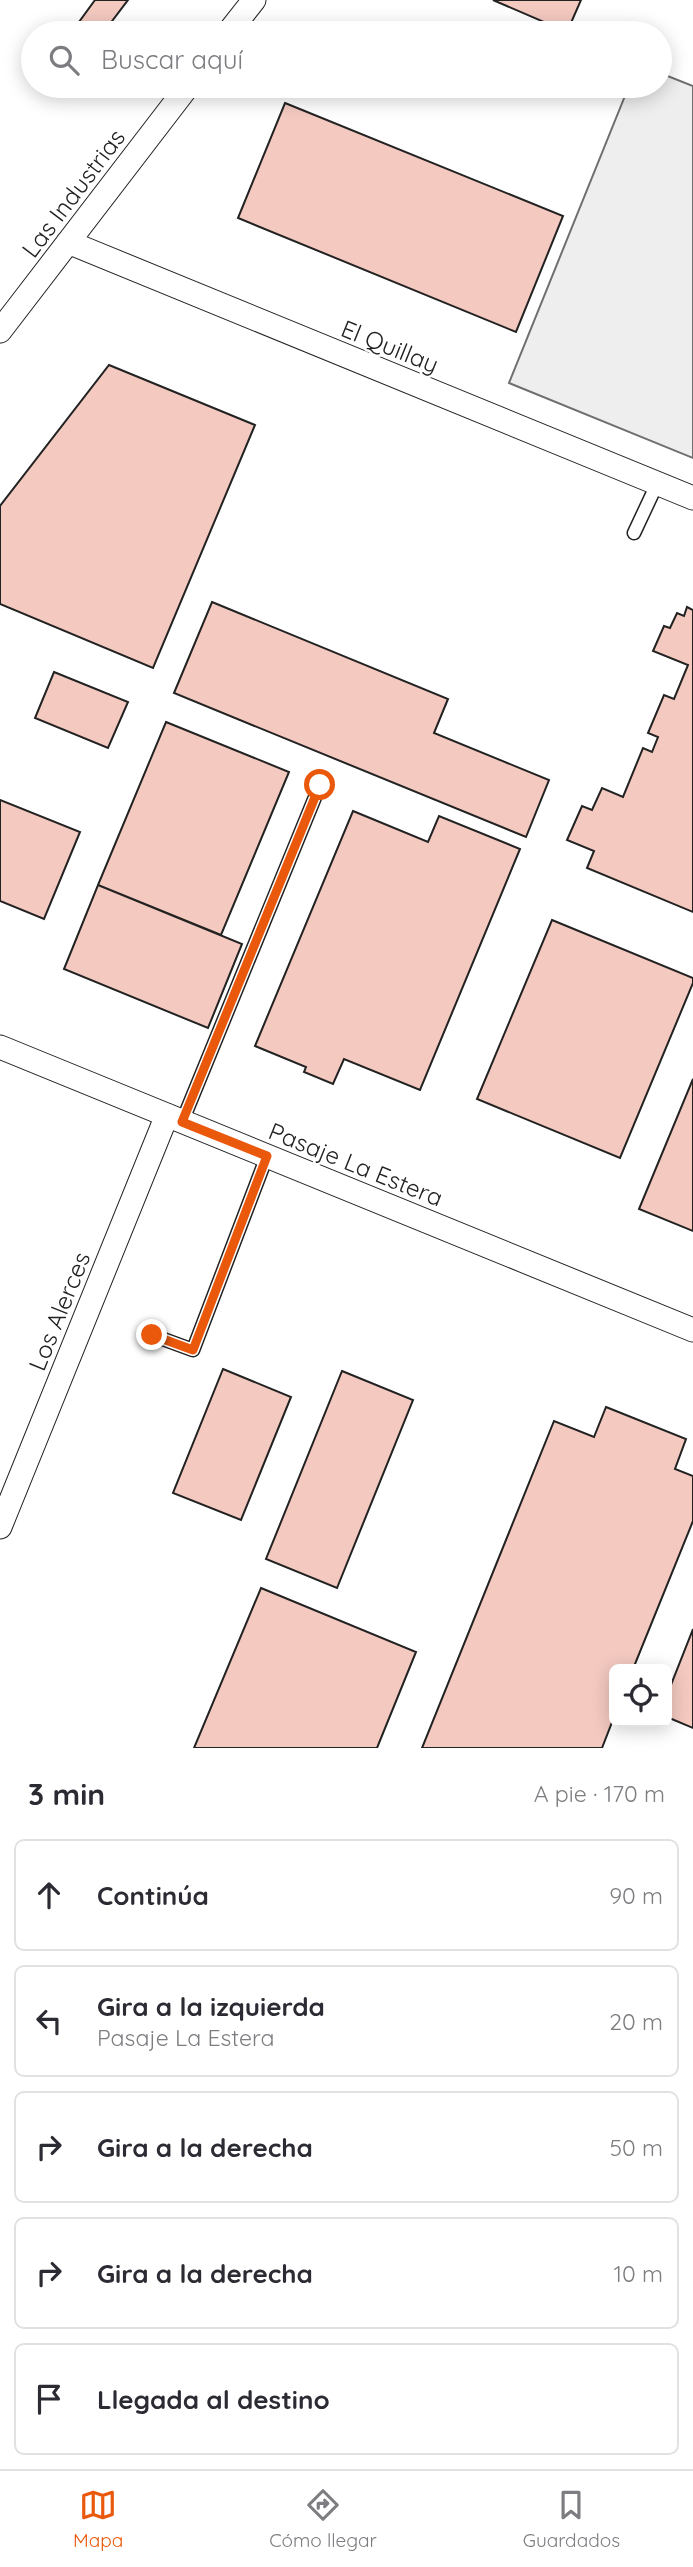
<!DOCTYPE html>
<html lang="es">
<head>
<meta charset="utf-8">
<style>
  body { margin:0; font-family:Quicksand,sans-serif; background:#f7f7f7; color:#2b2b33 }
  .controls { position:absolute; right:21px; bottom:21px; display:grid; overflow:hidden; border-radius:10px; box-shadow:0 4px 18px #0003 }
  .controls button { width:63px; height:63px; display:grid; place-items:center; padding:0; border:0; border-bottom:2px solid #e1e1e2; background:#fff; color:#2b2b33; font:35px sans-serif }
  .stop { position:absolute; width:21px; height:21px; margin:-16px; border:5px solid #ea580c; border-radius:50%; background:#fff }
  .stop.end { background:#ea580c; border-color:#fff; box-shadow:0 2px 7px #0008 }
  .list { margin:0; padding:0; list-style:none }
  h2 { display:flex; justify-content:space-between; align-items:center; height:91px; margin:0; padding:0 28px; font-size:30px }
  h2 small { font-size:23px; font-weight:400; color:#7c7c81 }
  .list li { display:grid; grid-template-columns:46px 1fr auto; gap:21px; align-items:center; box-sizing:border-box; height:112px; margin:0 14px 14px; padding:0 14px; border:2px solid #e1e1e2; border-radius:10px }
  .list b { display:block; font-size:26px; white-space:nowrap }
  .list p { margin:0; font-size:23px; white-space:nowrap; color:#7c7c81 }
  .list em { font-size:23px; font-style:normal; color:#7c7c81 }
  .icon { flex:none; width:38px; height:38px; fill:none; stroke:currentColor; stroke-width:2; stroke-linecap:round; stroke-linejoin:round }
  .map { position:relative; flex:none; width:693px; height:1748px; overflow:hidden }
  .search { position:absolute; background:#fff; box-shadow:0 4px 18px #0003; left:21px; right:21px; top:21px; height:77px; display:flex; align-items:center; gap:18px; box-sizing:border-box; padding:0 24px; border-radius:38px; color:#7c7c81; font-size:26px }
  .sheet { height:721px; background:#fff }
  nav { display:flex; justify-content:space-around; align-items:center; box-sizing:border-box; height:98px; border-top:2px solid #e1e1e2; background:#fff; font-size:19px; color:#7c7c81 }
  nav a { display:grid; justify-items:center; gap:4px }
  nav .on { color:#ea580c }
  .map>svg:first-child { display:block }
  .green { fill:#eee; stroke:#6f6f6f; stroke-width:2 }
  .building { fill:#f3c9c0; stroke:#222; stroke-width:2 }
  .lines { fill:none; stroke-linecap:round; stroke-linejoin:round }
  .lane-casing { stroke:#222; stroke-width:15 }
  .street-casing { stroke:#222; stroke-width:25 }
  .lane { stroke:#fff; stroke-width:12 }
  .street { stroke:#fff; stroke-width:23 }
  .route { stroke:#ea580c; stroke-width:9 }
  .labels { text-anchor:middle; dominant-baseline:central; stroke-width:5; stroke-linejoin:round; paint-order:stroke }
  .street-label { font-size:24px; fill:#222; stroke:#fff }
</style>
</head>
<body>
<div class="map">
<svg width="693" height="1748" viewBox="0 0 693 1748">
  <rect width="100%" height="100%" fill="#fff"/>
  <path class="green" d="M660,73L693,86V458L509,383L629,86H660Z"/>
  <path class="building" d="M95,0H128L103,33H71Z
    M493,0H581L567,32Z
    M285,103L563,216L516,332L238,218Z
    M109,365L255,425L153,668L0,604V506Z
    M212,602L448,699L434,733L549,780L526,837L174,693Z
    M687,607L693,610V912L587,868L594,851L567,840L582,806L592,810L602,788L623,797L643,748L652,752L658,737L648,733L664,695L674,699L688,665L653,651L664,626L670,628L677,613L684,616Z
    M54,672L128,702L108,748L35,718Z
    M166,722L289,772L221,935L98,885Z
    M0,800L80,832L44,919L0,901Z
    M353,811L428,842L439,816L520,849L420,1090L344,1059L333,1084L304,1072L306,1067L255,1046Z
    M98,885L242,944L208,1028L64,969Z
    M552,920L693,978V983L620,1158L477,1099Z
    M693,1079V1231L639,1209Z
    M223,1369L291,1397L241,1520L173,1493Z
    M342,1371L413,1400L337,1588L266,1559Z
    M606,1407L686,1439L675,1469L693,1476V1521L633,1669H614V1717L602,1748H422L554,1421L594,1437Z
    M261,1588L416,1652L377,1748H194Z
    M693,1629V1728L667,1717V1695Z"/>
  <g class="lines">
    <defs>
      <path id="lane" d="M634,533L657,484
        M182,1122L320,785
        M152,1335L193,1350L267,1156"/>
      <path id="street" d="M228,33L254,0
        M68,242L693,498
        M0,331L188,86
        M0,1047L693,1330
        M0,1527L167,1115"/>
    </defs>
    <use href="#lane" class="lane-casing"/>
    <use href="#street" class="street-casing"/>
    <use href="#lane" class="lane"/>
    <use href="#street" class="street"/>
  </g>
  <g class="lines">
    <path class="route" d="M152,1335L193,1350L267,1156L182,1122L320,785"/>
  </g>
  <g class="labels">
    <g class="street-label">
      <text transform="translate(73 193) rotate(-53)">Las Industrias</text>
      <text transform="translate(390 346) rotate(22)">El Quillay</text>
      <text transform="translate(356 1164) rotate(22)">Pasaje La Estera</text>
      <text transform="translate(59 1311) rotate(-68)">Los Alerces</text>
    </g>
  </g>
</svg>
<div class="controls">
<button><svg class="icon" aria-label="locate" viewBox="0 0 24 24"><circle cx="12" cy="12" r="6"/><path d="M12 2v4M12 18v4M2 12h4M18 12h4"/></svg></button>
</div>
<div class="stop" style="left:320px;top:785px"></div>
<div class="stop end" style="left:152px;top:1335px"></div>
<div class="search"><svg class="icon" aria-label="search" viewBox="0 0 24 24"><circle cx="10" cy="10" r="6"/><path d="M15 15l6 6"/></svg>Buscar aquí</div>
</div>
<section class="sheet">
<h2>3 min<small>A pie · 170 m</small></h2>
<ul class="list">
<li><svg class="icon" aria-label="ahead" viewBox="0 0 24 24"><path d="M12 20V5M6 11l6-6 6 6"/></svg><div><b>Continúa</b></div><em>90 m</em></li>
<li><svg class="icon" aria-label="left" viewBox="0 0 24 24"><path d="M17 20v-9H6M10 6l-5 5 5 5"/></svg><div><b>Gira a la izquierda</b><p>Pasaje La Estera</p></div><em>20 m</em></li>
<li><svg class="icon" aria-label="right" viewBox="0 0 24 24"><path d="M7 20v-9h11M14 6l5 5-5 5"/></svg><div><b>Gira a la derecha</b></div><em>50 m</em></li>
<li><svg class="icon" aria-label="right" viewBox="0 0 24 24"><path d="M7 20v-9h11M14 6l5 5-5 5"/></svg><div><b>Gira a la derecha</b></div><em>10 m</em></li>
<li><svg class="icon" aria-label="arrive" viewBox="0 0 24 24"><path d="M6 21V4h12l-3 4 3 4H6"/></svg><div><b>Llegada al destino</b></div></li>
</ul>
</section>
<nav>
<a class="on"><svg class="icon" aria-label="map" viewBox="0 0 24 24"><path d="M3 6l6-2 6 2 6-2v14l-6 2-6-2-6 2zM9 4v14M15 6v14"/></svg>Mapa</a>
<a><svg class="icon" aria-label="directions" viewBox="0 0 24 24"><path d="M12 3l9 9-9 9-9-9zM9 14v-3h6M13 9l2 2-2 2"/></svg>Cómo llegar</a>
<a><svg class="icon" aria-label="saved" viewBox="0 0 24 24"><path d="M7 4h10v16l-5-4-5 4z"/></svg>Guardados</a>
</nav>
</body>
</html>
